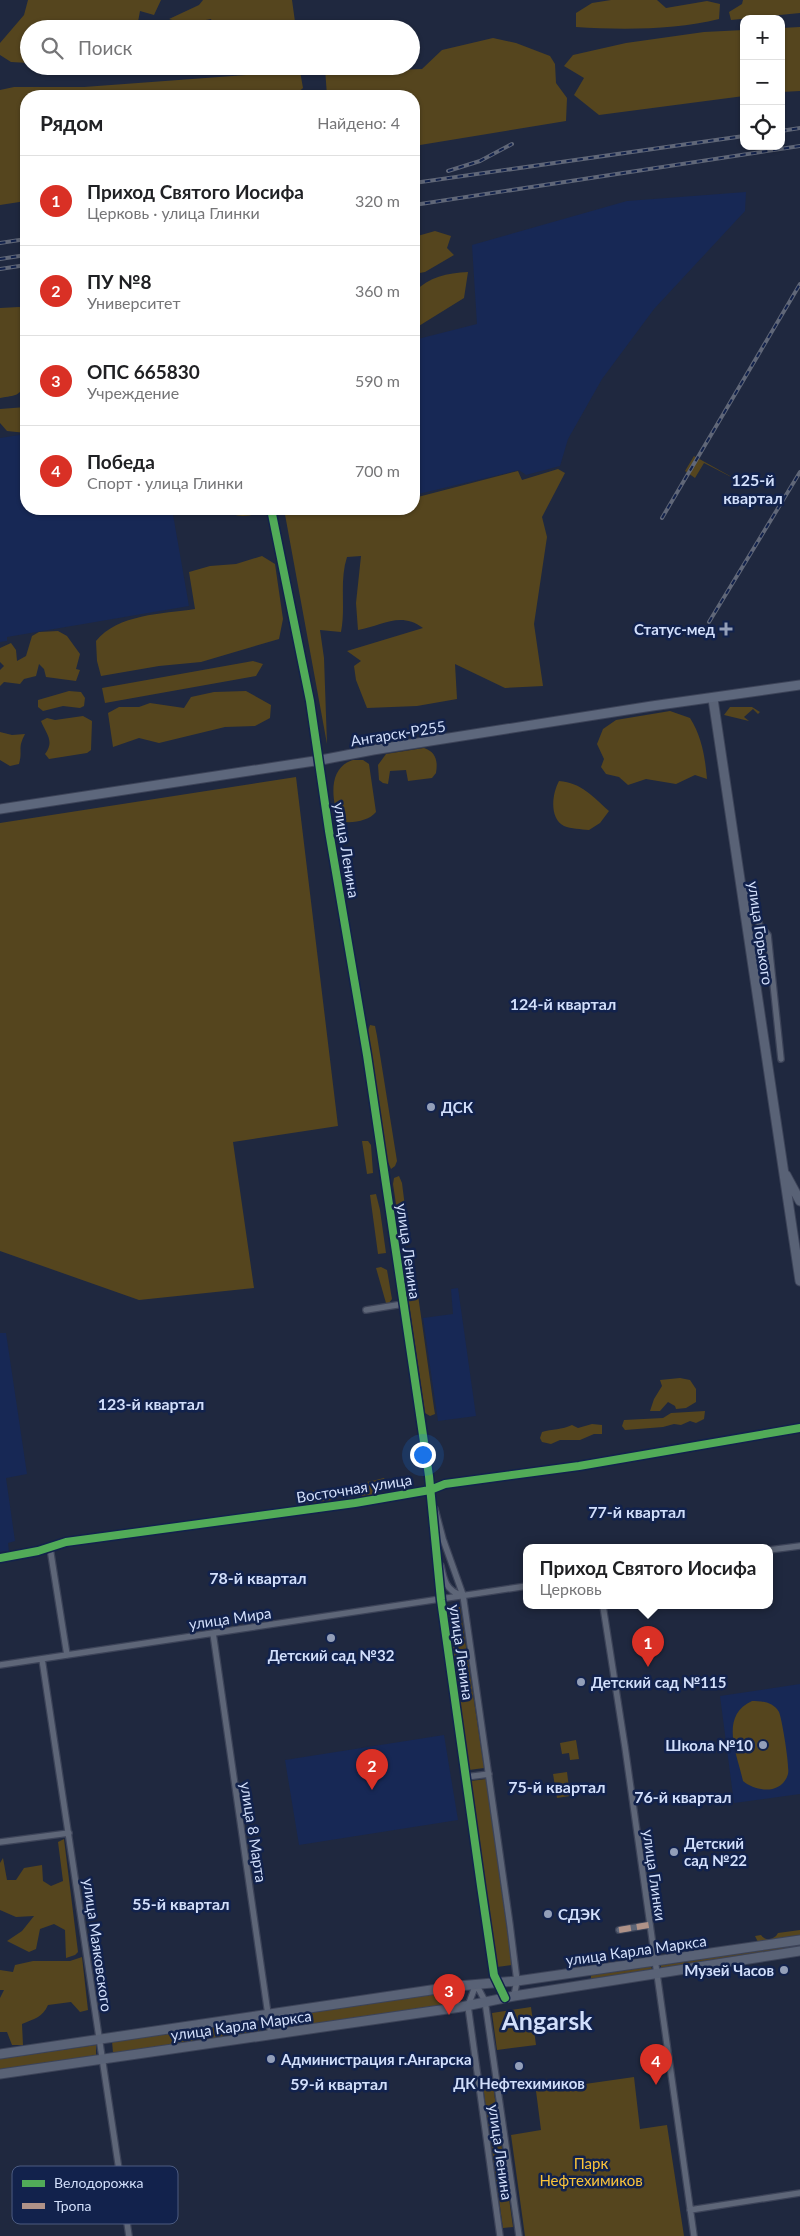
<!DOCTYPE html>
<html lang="ru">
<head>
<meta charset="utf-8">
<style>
  body { margin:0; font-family:Lato,sans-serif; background:#f6f6f6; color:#202124 }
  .controls { position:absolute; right:15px; top:15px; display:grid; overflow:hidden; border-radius:10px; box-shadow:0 1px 4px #0004 }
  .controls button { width:45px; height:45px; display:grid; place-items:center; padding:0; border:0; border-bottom:1px solid #e0e0e0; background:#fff; color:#202124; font:25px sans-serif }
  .you { position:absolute; left:422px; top:1454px; width:18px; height:18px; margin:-12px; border:4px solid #fff; border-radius:50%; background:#1a73e8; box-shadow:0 0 0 8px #1a73e833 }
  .badge { display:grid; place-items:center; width:32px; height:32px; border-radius:50%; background:#d93025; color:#fff; font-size:16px; font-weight:700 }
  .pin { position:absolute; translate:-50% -41px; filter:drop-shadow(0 1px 2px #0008) }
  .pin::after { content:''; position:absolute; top:26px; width:18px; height:15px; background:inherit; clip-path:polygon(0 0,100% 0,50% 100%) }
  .popup { position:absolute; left:523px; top:1544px; width:250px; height:65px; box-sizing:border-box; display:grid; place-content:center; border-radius:10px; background:#fff; filter:drop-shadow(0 1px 4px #0005); font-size:16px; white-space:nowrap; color:#757577 }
  .popup b { font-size:19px; color:#202124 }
  .popup::after { content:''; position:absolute; left:50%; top:100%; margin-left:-10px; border:10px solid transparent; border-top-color:#fff }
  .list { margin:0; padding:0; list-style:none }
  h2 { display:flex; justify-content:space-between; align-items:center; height:65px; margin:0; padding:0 20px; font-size:21px }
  h2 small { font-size:16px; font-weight:400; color:#757577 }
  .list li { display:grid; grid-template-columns:32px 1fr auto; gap:15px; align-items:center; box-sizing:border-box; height:90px; padding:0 20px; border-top:1px solid #e0e0e0 }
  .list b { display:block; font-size:19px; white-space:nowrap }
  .list p { margin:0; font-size:16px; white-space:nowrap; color:#757577 }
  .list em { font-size:16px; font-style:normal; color:#757577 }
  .icon { flex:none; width:28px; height:28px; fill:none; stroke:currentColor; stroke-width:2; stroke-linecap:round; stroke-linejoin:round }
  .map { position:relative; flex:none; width:800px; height:2236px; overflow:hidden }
  .search { position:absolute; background:#fff; box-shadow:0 1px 4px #0004; left:20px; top:20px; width:400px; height:55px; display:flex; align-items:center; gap:12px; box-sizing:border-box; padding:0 18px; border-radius:28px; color:#757577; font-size:19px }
  .panel { position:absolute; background:#fff; box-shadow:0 1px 4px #0004; left:20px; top:90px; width:400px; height:425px; border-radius:20px }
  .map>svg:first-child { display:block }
  .built { fill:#172855 }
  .green { fill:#55451e }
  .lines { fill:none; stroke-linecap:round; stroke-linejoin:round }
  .street-casing { stroke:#3c4358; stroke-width:8 }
  .secondary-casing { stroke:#3c4358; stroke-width:11 }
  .primary-casing { stroke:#3c4358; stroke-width:11 }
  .street { stroke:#5e6678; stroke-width:5.5 }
  .secondary { stroke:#596276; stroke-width:9 }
  .primary { stroke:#5d677c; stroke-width:9 }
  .rail-casing { stroke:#606778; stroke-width:4 }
  .rail { stroke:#12224c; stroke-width:2; stroke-dasharray:5.5; stroke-linecap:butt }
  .quiet { stroke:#af9288; stroke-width:6; stroke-dasharray:12 6; stroke-linecap:butt }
  .cycleway-casing { stroke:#12224c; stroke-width:11 }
  .cycleway { stroke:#51ab58; stroke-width:8 }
  .poi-dot { fill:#939fb9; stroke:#12224c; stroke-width:2 }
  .labels { text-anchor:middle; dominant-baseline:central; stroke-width:5; stroke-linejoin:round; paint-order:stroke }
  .poi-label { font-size:15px; font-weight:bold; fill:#d2dffb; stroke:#12224c; text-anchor:start }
  .street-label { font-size:15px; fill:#d2dffb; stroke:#12224c }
  .park-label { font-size:15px; fill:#fbc43a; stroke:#12224c }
  .neighbourhood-label { font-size:16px; font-weight:bold; fill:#d2dffb; stroke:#12224c }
  .town-label { font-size:25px; font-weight:bold; fill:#d2dffb; stroke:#12224c }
  .key { fill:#12224c; stroke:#4c5b80; stroke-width:1 }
  .key-label { font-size:14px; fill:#d2dffb }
</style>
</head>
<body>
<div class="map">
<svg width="800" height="2236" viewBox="0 0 800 2236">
  <rect width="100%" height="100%" fill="#1f283f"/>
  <path class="built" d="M746,192L745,211L654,309L602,379L568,439L560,466L526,475L519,470L414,495V340L477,324L472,245L627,201Z
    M26,434V509H172L189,606L7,637V641L0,642V438Z
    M458,1288L476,1416L438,1421L423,1318L453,1314L451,1289Z
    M0,1333H6L27,1474L6,1478L15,1541L8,1543L9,1551L0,1552Z
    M800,1684V1794L734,1803L720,1696Z
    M444,1735L458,1820L299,1845L285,1760Z"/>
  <path class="green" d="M28,0H161L154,15L140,11L138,22L148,27L147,29H29V63L11,62L0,55V43L24,15Z
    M203,0H292L296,29H215L211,19L185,24L169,19L199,5Z
    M611,0H657L666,8L707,1L720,4L719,19C676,30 621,30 576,27V13L592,3Z
    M743,0H800V13L731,20L729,12L742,4Z
    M800,27V91L781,92V28Z
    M744,30V96L599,115L574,95L584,78L564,66L573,55L626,43L704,32Z
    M493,38L516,43L550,56L555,64L556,83L567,98L566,121L414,146V96H327L325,68L396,70L422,69L442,50Z
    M300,71L303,88L294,96H26V201L0,205V90L14,87H84Z
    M435,231L451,236L447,248L454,255L425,272L414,274V237Z
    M468,272L464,298L414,329V292C429,277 447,273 468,272Z
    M19,307L26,308V381C20,397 16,395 0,398V308Z
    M26,407V433L7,431L0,423V409Z
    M694,456L739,481L704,463L695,478L685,471Z
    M558,469L565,473L542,517L547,537L534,624L543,686L505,688L455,664L457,699L417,706L367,708L356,680L354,666L361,661L347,651L423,628C400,611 382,626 358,630L356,603L361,556L347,557C339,582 346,607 341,632L320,630L324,658L327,744L284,509H414V498L518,471L522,480Z
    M224,509H259V513C247,517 234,518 224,509Z
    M262,556L275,564L283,619L279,639L201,662L159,666L101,676L97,661L96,641C118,614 162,614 195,609L189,572L210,566L236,564Z
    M58,631L67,636L80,654L76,669L80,670L76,681L46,677L44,669L39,664L36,676L24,679L20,684L4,682L0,686V670L4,666L0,662V648L11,643L16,650L17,661L26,656L32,636L39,632Z
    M253,661L263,664L256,676L105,703L102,688Z
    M69,691L81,692L85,698L84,706L80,708L63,706L43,711L38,707V700Z
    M246,691L271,705L270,718L255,726L225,727L159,743L139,738L113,747L108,713L119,707H139L150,703L184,708L191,697L214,692Z
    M730,707H752L760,712L758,714L753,709L744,717L749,721L724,715Z
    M670,711L690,718C702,737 705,757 707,779L695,775L676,784L646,779L628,785L619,777L606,774L601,767L604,759L597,744L603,729L616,720Z
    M83,716L92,721L91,750L87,753L49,759L45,754C55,741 46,734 41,721L47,718L55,720Z
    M0,732L12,735L25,734C17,749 23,750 19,764L10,766L0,760Z
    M424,748C436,752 438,761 436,773L432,778L408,781L406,770L390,771L388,784L383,783L379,780L378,765L386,754Z
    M353,760H363L369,764L376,812C369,821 351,824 339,821C332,800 327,768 353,760Z
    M296,777L338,1126L233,1142L254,1288L139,1300L0,1251V823Z
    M559,781C582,783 592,796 609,811L600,823L589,830C581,829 571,829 564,826C549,818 552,794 559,781Z
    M370,1025L375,1026L377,1036L397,1161L395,1166L391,1169L387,1160L368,1031Z
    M362,1141H368L371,1145L373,1173L367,1174Z
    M399,1176L402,1183L409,1239H404L400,1231L393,1184L394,1178Z
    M376,1194L380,1210L386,1253L378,1254L370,1195Z
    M381,1267L387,1270L392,1299L389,1303H386L376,1268Z
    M414,1293L418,1295L434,1408L435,1414L430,1416L425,1413L408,1297Z
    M680,1378L690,1380L696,1389V1402L686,1408L676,1409L675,1406L668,1402L660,1411H650L654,1399L662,1386L660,1380Z
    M705,1411L704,1419L696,1423L690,1421L681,1425L674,1424L663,1427L625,1430L622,1426L624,1420L663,1418L671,1413Z
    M592,1424L602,1425V1434H594L580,1440H560L551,1444L542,1442L540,1438L542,1432C552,1429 562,1430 572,1425L578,1428Z
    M384,1478L387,1483L386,1489L373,1495L362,1496L360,1492L351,1497L334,1495L332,1500L301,1504L300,1501L305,1492C332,1488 357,1485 384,1478Z
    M460,1607L484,1768L469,1770L446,1609Z
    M752,1701C762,1701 773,1702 779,1712C782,1719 790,1767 788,1774C782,1795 756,1792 743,1781C737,1754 719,1716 752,1701Z
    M576,1740L579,1759L570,1760L569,1753L562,1754L560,1743Z
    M567,1772L570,1796L557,1798L553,1774Z
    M486,1779L512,1965L497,1967L471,1781Z
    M64,1839L78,1952L75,1955L66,1958L65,1930L54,1924L40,1929L36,1949L29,1952L7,1941L22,1931L34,1916L16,1917L0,1910V1863L3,1858L7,1880H16L24,1868L42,1865L43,1881L51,1886L63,1881L58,1842Z
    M800,1930V1936L758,1942L755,1936L761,1935C765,1941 771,1940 776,1936L778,1933Z
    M800,1944V1948L661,1968V1965Z
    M82,1957L88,2010L80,2012L71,2002L48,2005C43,2017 34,2019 22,2024L23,2045H12L7,2032H0V1998L4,1990H0V1970L13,1972L15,1965L33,1961H70Z
    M651,1966L652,1970L591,1979V1975Z
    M456,1990L458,2003L282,2030L280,2016Z
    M531,2007L536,2045L497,2050L492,2013Z
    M257,2020L259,2032L113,2053L112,2041Z
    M96,2045V2057L0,2072V2059Z
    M634,2077L640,2129L667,2125L684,2236H525L511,2135L541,2130L536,2091Z
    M492,2078L513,2227L503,2228L482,2079Z"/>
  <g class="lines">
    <defs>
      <path id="street" d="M271,509L310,701L329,831L367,1055L429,1476L441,1600L481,1886L494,1975L505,1998
        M742,893L750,894L760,926L768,935L781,1059
        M366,1310L403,1304
        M435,1509L443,1539L463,1595L510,1925L517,1981L514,1996
        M50,1548L67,1655
        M769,1550L800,1546
        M0,1558L38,1551L66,1542L355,1503L430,1490L445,1484L579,1466L800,1428
        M441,1566C444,1580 446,1590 461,1595
        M603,1606L625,1747L694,2236
        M213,1633L271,2035
        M42,1659L129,2236
        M0,1665L527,1586
        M466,1777L489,1774
        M0,1842L69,1833
        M619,1930L649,1925
        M476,1984L485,2001L519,2236
        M476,1984L468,2006L500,2236
        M690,2210L800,2193"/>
      <path id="secondary" d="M713,699L800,1281
        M786,1175L800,1201
        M0,2054L458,1986L517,1981L800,1940
        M0,2074L461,2007L514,1996L800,1951"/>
      <path id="primary" d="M0,809L321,760L373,750L652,706L800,685"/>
    </defs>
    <use href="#street" class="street-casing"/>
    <use href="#secondary" class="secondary-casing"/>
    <use href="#primary" class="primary-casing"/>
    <use href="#street" class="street"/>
    <use href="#secondary" class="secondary"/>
    <use href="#primary" class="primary"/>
    <defs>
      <path id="rail" d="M781,131L800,128
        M448,171L480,161L512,144
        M414,183L744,136
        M414,205L800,146
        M0,243L26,239
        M0,259L26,255
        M0,269L26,265
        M662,518L800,284
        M709,622L800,472"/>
    </defs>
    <use href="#rail" class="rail-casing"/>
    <use href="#rail" class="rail"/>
    <path class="quiet" d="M619,1930L649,1925"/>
    <defs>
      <path id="cycleway" d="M271,509L310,701L329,831L367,1055L429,1476L441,1600L481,1886L494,1975L505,1998
        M0,1558L38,1551L66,1542L355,1503L430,1490L445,1484L579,1466L800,1428"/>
    </defs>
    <use href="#cycleway" class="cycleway-casing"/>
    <use href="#cycleway" class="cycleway"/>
  </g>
  <g class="poi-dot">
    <path d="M723.5 621.5h5v5h5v5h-5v5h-5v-5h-5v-5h5z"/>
    <circle cx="431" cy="1107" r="5"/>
    <circle cx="331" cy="1638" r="5"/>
    <circle cx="581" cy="1682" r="5"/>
    <circle cx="763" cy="1745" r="5"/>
    <circle cx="674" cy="1852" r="5"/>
    <circle cx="548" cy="1914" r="5"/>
    <circle cx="784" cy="1970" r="5"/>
    <circle cx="271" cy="2059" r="5"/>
    <circle cx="519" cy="2066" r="5"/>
  </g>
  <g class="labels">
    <g class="poi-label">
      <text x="715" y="629" text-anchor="end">Статус-мед</text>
      <text x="441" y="1107">ДСК</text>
      <text x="331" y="1655" text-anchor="middle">Детский сад №32</text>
      <text x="591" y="1682">Детский сад №115</text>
      <text x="753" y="1745" text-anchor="end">Школа №10</text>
      <text x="684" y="1843">Детский<tspan x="684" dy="17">сад №22</tspan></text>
      <text x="558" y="1914">СДЭК</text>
      <text x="774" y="1970" text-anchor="end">Музей Часов</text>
      <text x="281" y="2059">Администрация г.Ангарска</text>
      <text x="519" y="2083" text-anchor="middle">ДК Нефтехимиков</text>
    </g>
    <g class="street-label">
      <text transform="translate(398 733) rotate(-9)">Ангарск-Р255</text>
      <text transform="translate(347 850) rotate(81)">улица Ленина</text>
      <text transform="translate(761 933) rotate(82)">улица Горького</text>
      <text transform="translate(409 1251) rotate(82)">улица Ленина</text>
      <text transform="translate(354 1488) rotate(-9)">Восточная улица</text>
      <text transform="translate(230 1618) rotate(-8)">улица Мира</text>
      <text transform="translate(462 1652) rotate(82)">улица Ленина</text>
      <text transform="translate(254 1832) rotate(81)">улица 8 Марта</text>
      <text transform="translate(655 1875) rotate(82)">улица Глинки</text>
      <text transform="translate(98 1945) rotate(82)">улица Маяковского</text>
      <text transform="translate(636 1950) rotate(-8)">улица Карла Маркса</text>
      <text transform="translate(241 2025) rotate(-8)">улица Карла Маркса</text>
      <text transform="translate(501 2152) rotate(82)">улица Ленина</text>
    </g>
    <g class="park-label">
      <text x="591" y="2163">Парк<tspan x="591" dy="17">Нефтехимиков</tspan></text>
    </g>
    <g class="neighbourhood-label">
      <text x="753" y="479">125-й<tspan x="753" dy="18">квартал</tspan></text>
      <text x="563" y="1003">124-й квартал</text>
      <text x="151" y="1403">123-й квартал</text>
      <text x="637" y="1511">77-й квартал</text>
      <text x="258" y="1577">78-й квартал</text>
      <text x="557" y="1786">75-й квартал</text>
      <text x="683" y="1796">76-й квартал</text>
      <text x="181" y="1903">55-й квартал</text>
      <text x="339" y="2083">59-й квартал</text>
    </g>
    <g class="town-label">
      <text x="547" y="2020">Angarsk</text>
    </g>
  </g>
  <rect x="12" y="2166" width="166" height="58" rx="8" class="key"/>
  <rect x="22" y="2180" width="23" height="7" fill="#51ab58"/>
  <rect x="22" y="2203" width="23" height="6" fill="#af9288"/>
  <g class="key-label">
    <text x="54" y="2188">Велодорожка</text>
    <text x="54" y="2211">Тропа</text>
  </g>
</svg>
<div class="controls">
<button>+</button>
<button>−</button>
<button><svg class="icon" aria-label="locate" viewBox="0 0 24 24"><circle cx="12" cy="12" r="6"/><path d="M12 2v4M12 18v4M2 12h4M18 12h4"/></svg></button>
</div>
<div class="you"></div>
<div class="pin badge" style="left:648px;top:1667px">1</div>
<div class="popup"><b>Приход Святого Иосифа</b>Церковь</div>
<div class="pin badge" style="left:372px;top:1790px">2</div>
<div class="pin badge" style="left:449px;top:2015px">3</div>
<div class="pin badge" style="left:656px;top:2085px">4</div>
<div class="search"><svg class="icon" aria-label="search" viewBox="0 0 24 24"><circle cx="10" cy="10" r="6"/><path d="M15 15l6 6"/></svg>Поиск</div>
<section class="panel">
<h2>Рядом<small>Найдено: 4</small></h2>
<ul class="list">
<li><span class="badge">1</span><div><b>Приход Святого Иосифа</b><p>Церковь · улица Глинки</p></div><em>320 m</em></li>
<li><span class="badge">2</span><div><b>ПУ №8</b><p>Университет</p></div><em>360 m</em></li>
<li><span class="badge">3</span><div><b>ОПС 665830</b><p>Учреждение</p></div><em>590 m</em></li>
<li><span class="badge">4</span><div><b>Победа</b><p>Спорт · улица Глинки</p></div><em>700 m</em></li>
</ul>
</section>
</div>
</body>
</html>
